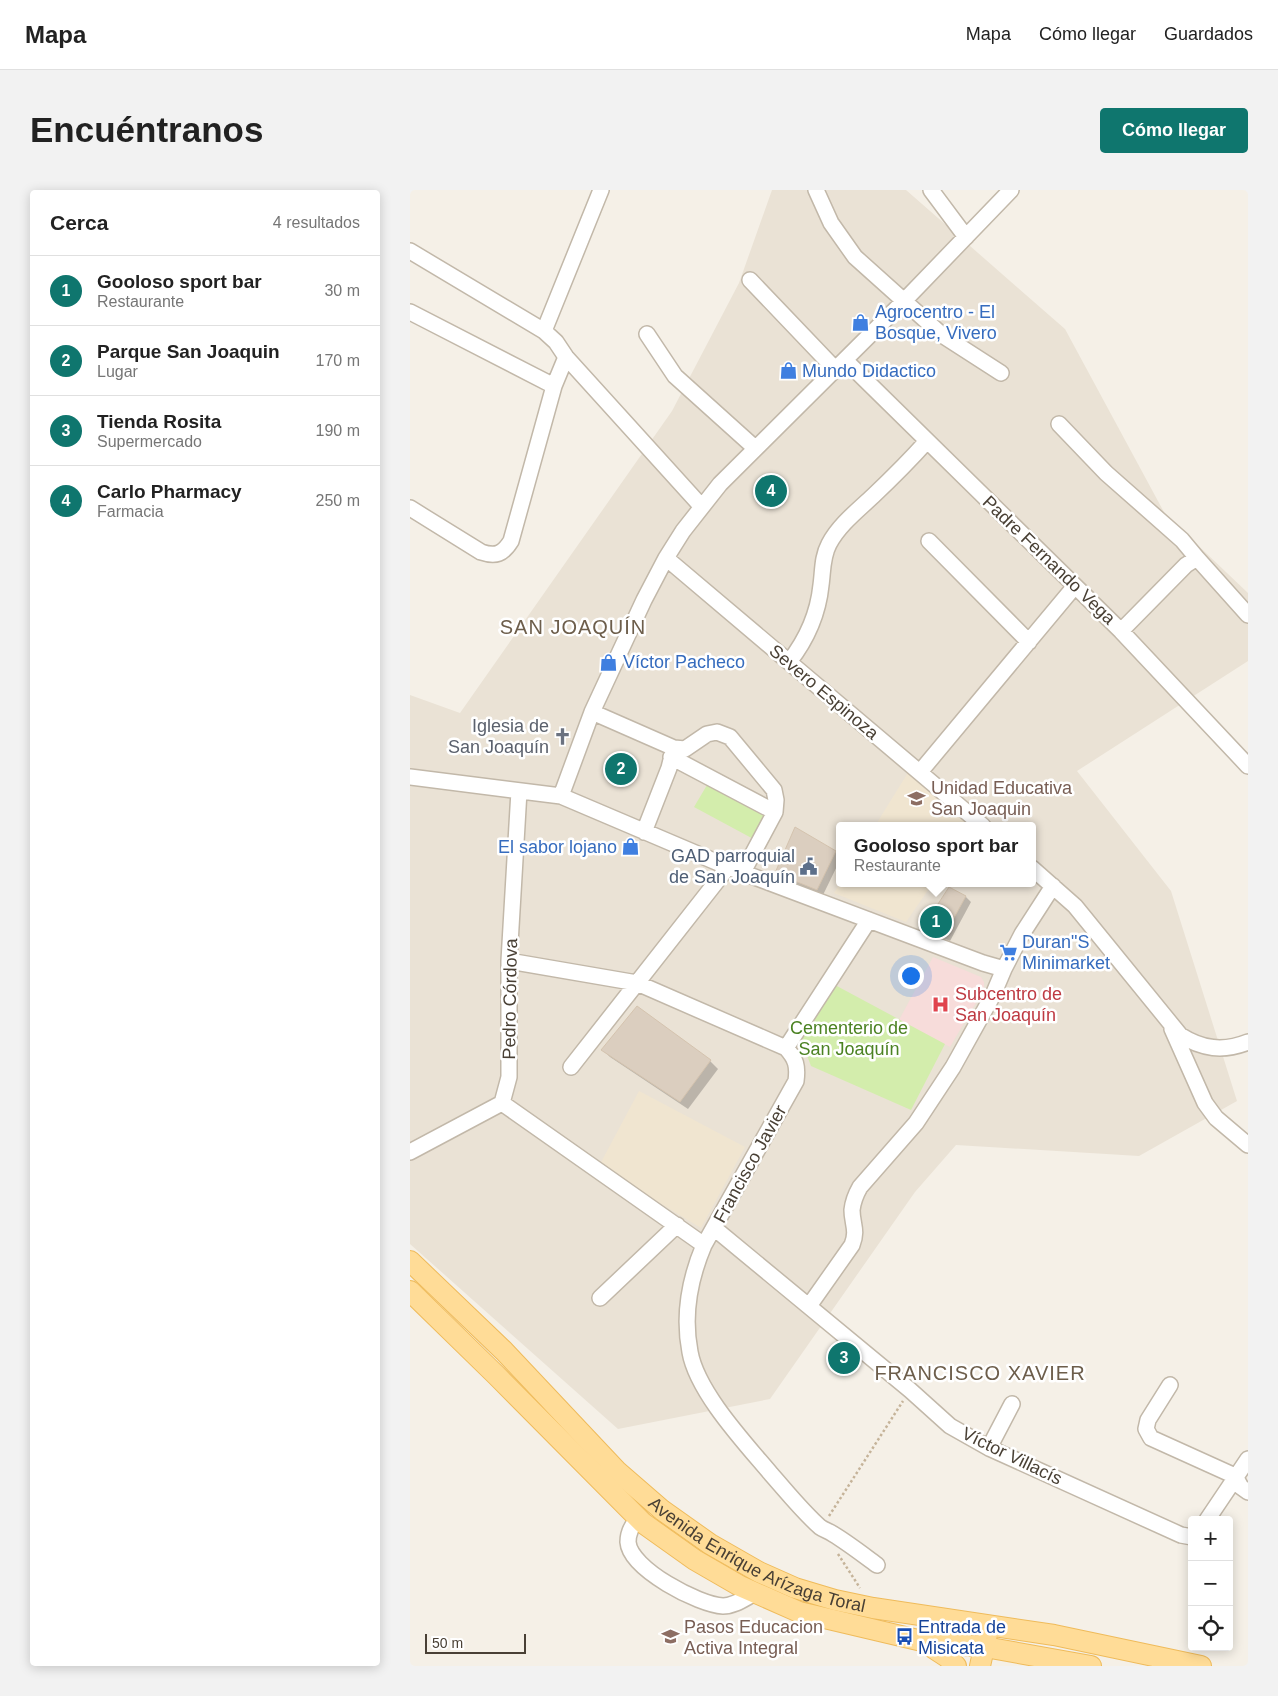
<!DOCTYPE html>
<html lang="es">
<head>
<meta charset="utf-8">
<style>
  body { margin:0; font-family:Arial,sans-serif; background:#f2f2f2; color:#222 }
  .controls { position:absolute; right:15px; bottom:15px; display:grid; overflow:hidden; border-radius:5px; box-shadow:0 2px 12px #0003 }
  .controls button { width:45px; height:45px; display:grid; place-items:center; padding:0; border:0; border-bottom:1px solid #e0e0e0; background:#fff; color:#222; font:25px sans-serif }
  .scale { position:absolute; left:15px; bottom:12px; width:101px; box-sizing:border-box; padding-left:5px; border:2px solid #494035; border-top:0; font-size:14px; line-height:18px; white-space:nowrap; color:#494035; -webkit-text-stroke:4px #fff; paint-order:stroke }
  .you { position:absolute; left:500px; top:785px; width:18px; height:18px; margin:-12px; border:4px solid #fff; border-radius:50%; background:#1a73e8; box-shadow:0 0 0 8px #1a73e833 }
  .badge { display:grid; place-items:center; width:32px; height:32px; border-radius:50%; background:#0f766e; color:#fff; font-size:16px; font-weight:700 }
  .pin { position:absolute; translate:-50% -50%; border:2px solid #fff; box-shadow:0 1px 5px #0006 }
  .popup { position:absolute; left:426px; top:632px; width:200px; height:65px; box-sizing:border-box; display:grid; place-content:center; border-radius:5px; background:#fff; filter:drop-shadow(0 1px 4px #0005); font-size:16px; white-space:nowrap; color:#767676 }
  .popup b { font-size:19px; color:#222 }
  .popup::after { content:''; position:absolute; left:50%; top:100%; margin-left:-10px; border:10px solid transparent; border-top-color:#fff }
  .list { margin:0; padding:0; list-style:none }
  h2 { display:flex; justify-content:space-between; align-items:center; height:65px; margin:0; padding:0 20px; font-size:21px }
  h2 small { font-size:16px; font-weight:400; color:#767676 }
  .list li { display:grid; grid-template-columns:32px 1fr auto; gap:15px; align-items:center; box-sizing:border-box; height:70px; padding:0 20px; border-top:1px solid #e0e0e0 }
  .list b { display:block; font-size:19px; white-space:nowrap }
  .list p { margin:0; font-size:16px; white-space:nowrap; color:#767676 }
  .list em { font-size:16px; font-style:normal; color:#767676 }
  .icon { flex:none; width:28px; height:28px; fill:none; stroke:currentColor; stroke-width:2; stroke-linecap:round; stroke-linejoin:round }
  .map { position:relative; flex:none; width:838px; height:1476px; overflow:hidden; border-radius:5px }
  header { display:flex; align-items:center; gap:30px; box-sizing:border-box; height:70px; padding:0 25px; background:#fff; border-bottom:1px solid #e0e0e0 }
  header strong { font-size:24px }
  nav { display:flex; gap:28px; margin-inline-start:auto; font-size:18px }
  .intro { display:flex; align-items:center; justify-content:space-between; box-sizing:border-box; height:120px; padding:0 30px }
  h1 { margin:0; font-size:35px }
  .button { padding:12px 22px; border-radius:5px; background:#0f766e; color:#fff; font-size:18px; font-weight:700 }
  main { display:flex; gap:30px; padding:0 30px }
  aside { flex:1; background:#fff; border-radius:5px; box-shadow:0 2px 12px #0003 }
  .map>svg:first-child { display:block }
  .residential { fill:#eae2d5; fill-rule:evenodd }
  .education { fill:#f0e5d0 }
  .medical { fill:#f7dcda }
  .green { fill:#d3edac }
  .shadow { fill:#0003 }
  .building { fill:#dbcebf; stroke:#d4c3ae }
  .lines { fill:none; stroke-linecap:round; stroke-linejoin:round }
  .minor-casing { stroke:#c2b8a9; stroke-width:18 }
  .major-casing { stroke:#efbb5b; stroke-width:22 }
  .path { stroke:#c5b399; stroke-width:2.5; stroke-dasharray:2.5 2.5; stroke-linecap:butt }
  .minor { stroke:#fff; stroke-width:15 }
  .major { stroke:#ffdc97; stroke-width:20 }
  .labels { text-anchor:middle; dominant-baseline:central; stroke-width:5; stroke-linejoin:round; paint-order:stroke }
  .shop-label { font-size:18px; fill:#366cbe; stroke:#fff; text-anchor:start }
  .street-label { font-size:18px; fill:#494035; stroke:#fff }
  .worship-label { font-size:18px; fill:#5b616d; stroke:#fff; text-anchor:end }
  .education-label { font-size:18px; fill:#785e54; stroke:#fff; text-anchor:start }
  .service-label { font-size:18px; fill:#4e5e75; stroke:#fff; text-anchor:end }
  .health-label { font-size:18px; fill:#be3a42; stroke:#fff; text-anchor:start }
  .park-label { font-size:18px; fill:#4b8222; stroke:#fff }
  .transit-label { font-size:18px; fill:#164399; stroke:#fff; text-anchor:start }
  .quarter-label { font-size:20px; letter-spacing:1px; fill:#6d5e4b; stroke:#fff }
</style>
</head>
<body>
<header>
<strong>Mapa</strong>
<nav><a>Mapa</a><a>Cómo llegar</a><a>Guardados</a></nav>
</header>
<div class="intro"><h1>Encuéntranos</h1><a class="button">Cómo llegar</a></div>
<main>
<aside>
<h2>Cerca<small>4 resultados</small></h2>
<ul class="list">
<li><span class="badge">1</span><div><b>Gooloso sport bar</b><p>Restaurante</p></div><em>30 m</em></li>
<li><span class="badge">2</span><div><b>Parque San Joaquin</b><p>Lugar</p></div><em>170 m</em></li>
<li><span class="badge">3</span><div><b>Tienda Rosita</b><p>Supermercado</p></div><em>190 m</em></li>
<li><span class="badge">4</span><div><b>Carlo Pharmacy</b><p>Farmacia</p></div><em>250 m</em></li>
</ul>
</aside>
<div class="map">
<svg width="838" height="1476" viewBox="0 0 838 1476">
  <rect width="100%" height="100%" fill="#f5f0e7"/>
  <path class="residential" d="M362,0H496L655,139L755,324L838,403V471L667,581L761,701L827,911L729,966L546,955L505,1002L360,1209L208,1239L0,1054V505L50,523L262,221L329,93ZM430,636H622V693H430Z"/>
  <path class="education" d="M499,581L562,636H465Z
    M430,693H523L496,732L424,703Z
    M229,901L335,957L291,1038L189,976Z"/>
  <path class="medical" d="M523,767L571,787L574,792V799L540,857L489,830Z"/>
  <path class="green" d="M300,590L363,621L349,652L284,617Z
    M425,795L535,854L501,920L401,876L395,860L385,851Z"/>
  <path class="shadow" d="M426,662L430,666V670L413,705L372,688L367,683Z
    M540,699L556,707L561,712L540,751L520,742L514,737Z
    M227,817L300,871L308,879L278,919L200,867L193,860Z"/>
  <path class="building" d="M385,637L426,661L407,700L365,683Z
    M539,697L556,706L534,746L513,737Z
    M227,816L301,870L270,912L191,860Z"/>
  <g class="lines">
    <defs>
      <path id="minor" d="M406,0L421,33L445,67L532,145L591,183
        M521,0L556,47
        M0,61L134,141L146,152L156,167L292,317
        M340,90L425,179
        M0,122L144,196
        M134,141L191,0
        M237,144L265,186L345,258
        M435,170L711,441L838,576
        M649,234L696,283L772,350L787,368
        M0,318L71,362C86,367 93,364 101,351L144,196L156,167
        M519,351L619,452
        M256,368L573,636
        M711,441L776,375L787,368L838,425
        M379,472C397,449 408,425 411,395C413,381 412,367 419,354C429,335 447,321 463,306C482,288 500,270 517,251
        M182,522L264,558L259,578L234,642
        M264,558L275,559L297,544L307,542L320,547L364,600L366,610L365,622
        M261,567L365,622L333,682
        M510,582L665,396
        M0,587L151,606L318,677L573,773L594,779L612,744L643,696
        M151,606L182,522L234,410L256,368L273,341L310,294L494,111L601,0
        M622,678L665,716L770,845C792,859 813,862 838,852
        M99,771L227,793L376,858C386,869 388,876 386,891L294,1055C280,1088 273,1126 280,1162C287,1202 335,1253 361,1284C377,1302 392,1321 410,1337C414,1340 419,1341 423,1344C438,1353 452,1364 467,1375
        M762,839L795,913L806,928L838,955
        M376,858L459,730
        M161,877L318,677
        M92,913L294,1055
        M0,962L92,913L99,887V771L109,601
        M304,1038L500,1200L540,1236L579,1258L771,1345L782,1347
        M190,1108L267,1035
        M399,1116L442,1055C448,1040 442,1034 442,1020C443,1011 446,1004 450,997L506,933L543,877L583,805L594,779
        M760,1195L738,1230L736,1239L741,1248L825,1286L831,1297L838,1302
        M579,1258L602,1214
        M228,1328C222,1335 218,1342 218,1352C220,1379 289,1415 313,1416C325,1416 335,1408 345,1403
        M797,1330L838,1269"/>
      <g id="major">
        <path id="s1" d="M0,1071L94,1161L207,1281L252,1320L300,1354L349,1382L385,1398L425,1410L463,1418L644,1445L791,1476"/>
        <path d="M0,1101L86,1185L233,1333L285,1370L330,1396L389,1422L512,1451L575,1457L681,1476"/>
        <path d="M514,1452L537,1467L546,1476"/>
        <path d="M570,1476L577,1444"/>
      </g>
    </defs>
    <use href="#minor" class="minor-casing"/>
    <use href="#major" class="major-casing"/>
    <path class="path" d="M419,1326L493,1211
      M428,1364L450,1398"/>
    <use href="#minor" class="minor"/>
    <use href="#major" class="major"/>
  </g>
  <defs>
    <symbol id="shop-bare" viewBox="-9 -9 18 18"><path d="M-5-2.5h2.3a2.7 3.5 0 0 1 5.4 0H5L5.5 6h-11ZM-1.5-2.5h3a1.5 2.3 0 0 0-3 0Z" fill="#3f7fe0" stroke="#fff" stroke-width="2.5" paint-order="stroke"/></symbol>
    <symbol id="church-bare" viewBox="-9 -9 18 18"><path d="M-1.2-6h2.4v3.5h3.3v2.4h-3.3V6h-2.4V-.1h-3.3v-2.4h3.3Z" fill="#6b7280" stroke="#fff" stroke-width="2.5" paint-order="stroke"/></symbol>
    <symbol id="school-bare" viewBox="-9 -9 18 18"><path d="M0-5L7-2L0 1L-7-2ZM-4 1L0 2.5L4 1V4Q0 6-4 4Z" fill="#8d6e63" stroke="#fff" stroke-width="2.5" paint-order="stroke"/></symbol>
    <symbol id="civic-bare" viewBox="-9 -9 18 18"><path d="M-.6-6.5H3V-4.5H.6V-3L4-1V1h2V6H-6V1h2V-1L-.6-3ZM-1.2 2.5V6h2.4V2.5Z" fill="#5c6f8a" stroke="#fff" stroke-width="2.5" paint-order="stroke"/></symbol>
    <symbol id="supermarket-bare" viewBox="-9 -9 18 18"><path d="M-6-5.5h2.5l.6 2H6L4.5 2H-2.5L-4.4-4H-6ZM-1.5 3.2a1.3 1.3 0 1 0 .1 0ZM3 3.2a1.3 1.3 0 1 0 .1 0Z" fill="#3f7fe0" stroke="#fff" stroke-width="2.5" paint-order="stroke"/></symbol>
    <symbol id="hospital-bare" viewBox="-9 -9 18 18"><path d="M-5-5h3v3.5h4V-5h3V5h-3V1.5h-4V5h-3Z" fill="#e0444e" stroke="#fff" stroke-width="2.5" paint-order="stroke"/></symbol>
    <symbol id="bus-bare" viewBox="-9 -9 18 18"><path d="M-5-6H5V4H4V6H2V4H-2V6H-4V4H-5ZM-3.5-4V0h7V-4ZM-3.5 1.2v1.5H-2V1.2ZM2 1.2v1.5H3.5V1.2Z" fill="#1a4fb4" stroke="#fff" stroke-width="2.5" paint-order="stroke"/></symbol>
  </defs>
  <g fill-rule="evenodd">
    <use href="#shop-bare" x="438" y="120" width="25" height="25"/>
    <use href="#shop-bare" x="366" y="168" width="25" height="25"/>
    <use href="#shop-bare" x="186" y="460" width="25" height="25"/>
    <use href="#church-bare" x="140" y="534" width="25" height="25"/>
    <use href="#school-bare" x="494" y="596" width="25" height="25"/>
    <use href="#shop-bare" x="208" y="644" width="25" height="25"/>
    <use href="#civic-bare" x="386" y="664" width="25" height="25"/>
    <use href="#supermarket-bare" x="586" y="750" width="25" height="25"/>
    <use href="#hospital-bare" x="518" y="802" width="25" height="25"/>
    <use href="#school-bare" x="248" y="1434" width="25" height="25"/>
    <use href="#bus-bare" x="482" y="1434" width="25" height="25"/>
  </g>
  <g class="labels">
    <g class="shop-label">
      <text x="465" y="122">Agrocentro - El<tspan x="465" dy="21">Bosque, Vivero</tspan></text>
      <text x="392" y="181">Mundo Didactico</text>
      <text x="213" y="472">Víctor Pacheco</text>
      <text x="207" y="657" text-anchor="end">El sabor lojano</text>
      <text x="612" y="752">Duran"S<tspan x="612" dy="21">Minimarket</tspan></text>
    </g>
    <g class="street-label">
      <text transform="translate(639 370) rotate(44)">Padre Fernando Vega</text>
      <text transform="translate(414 502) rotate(40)">Severo Espinoza</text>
      <text transform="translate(100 809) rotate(-89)">Pedro Córdova</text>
      <text transform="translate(340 974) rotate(-61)">Francisco Javier</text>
      <text transform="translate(602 1266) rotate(26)">Víctor Villacís</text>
      <text stroke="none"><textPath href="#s1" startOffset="461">Avenida Enrique Arízaga Toral</textPath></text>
    </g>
    <g class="worship-label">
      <text x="139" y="536">Iglesia de<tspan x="139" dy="21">San Joaquín</tspan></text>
    </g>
    <g class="education-label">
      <text x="521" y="598">Unidad Educativa<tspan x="521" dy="21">San Joaquin</tspan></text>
      <text x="274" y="1437">Pasos Educacion<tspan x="274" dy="21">Activa Integral</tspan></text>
    </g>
    <g class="service-label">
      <text x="385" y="666">GAD parroquial<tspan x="385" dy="21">de San Joaquín</tspan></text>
    </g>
    <g class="health-label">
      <text x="545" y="804">Subcentro de<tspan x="545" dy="21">San Joaquín</tspan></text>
    </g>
    <g class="park-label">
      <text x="439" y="838">Cementerio de<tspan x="439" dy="21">San Joaquín</tspan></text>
    </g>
    <g class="transit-label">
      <text x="508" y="1437">Entrada de<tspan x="508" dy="21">Misicata</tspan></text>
    </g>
    <g class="quarter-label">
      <text x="163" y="437">SAN JOAQUÍN</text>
      <text x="570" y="1183">FRANCISCO XAVIER</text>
    </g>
  </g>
</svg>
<div class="controls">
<button>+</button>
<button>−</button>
<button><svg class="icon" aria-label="locate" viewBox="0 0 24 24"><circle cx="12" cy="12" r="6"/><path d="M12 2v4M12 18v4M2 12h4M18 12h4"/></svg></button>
</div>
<div class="scale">50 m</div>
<div class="you"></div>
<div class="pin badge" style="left:526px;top:732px">1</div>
<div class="popup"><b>Gooloso sport bar</b>Restaurante</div>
<div class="pin badge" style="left:211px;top:579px">2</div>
<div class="pin badge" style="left:434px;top:1168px">3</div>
<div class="pin badge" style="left:361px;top:301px">4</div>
</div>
</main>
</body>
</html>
